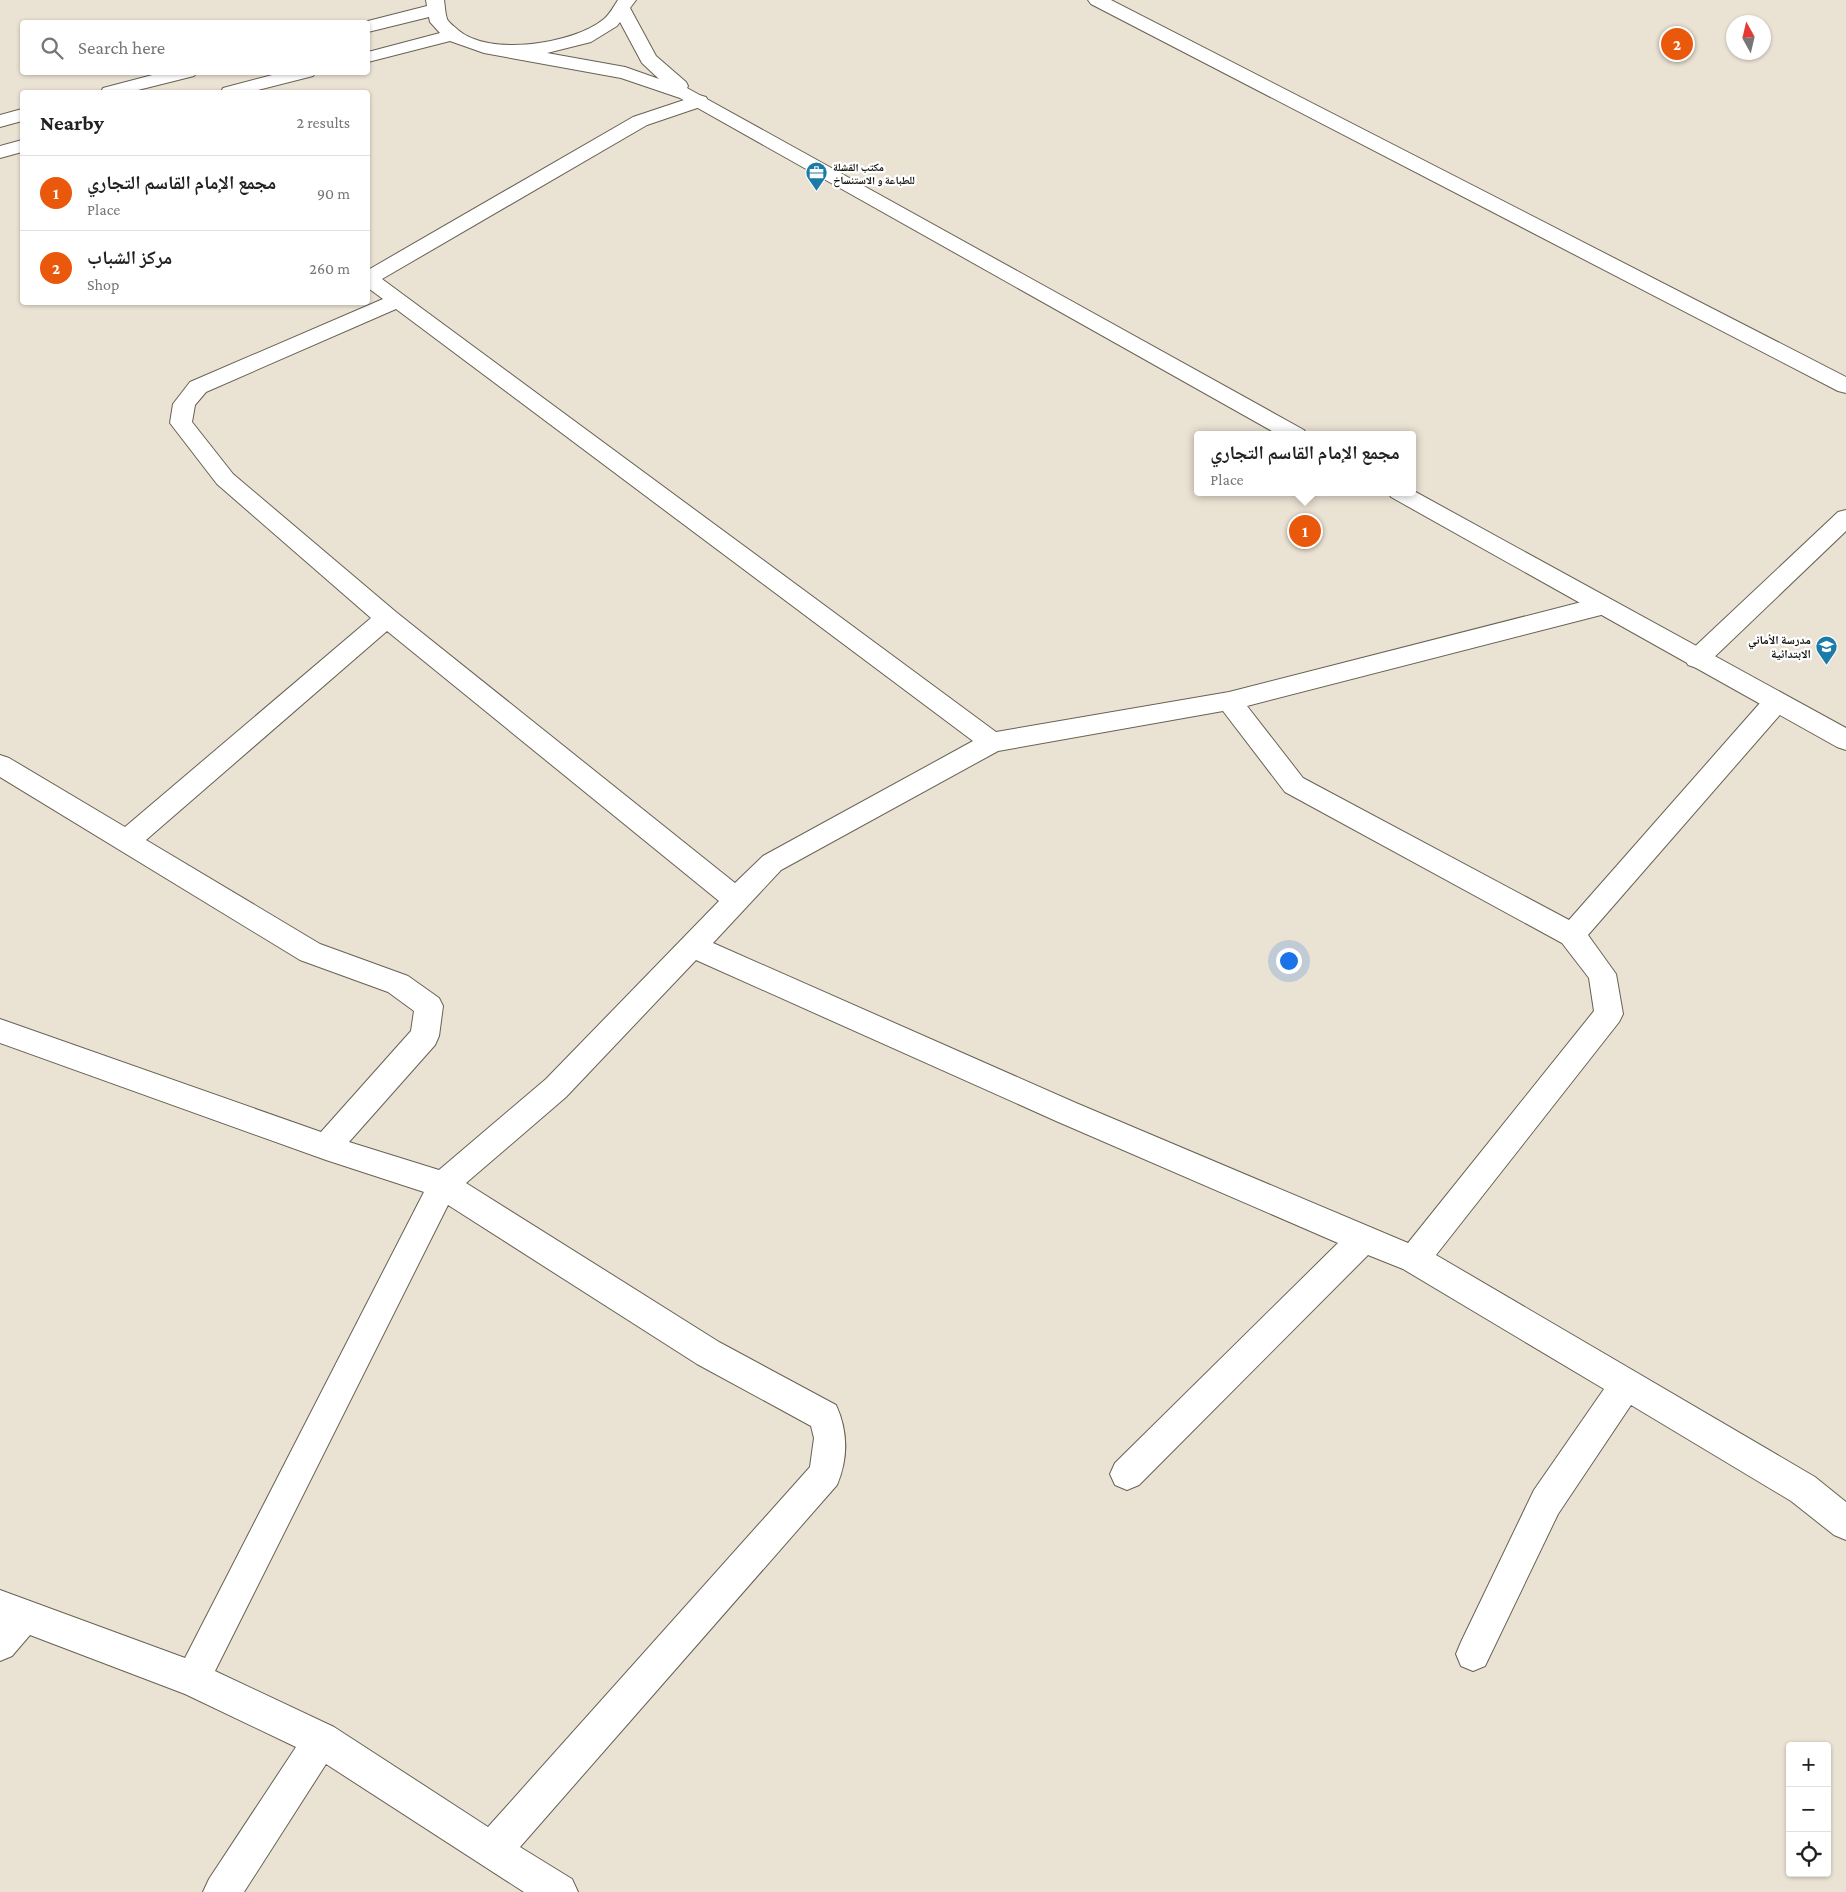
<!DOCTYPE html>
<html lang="en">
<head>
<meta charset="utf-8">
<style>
  body { margin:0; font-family:"Crimson Pro","Noto Naskh Arabic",serif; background:#f2f2f2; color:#222 }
  .controls { position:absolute; right:15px; bottom:15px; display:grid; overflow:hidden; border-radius:5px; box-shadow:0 1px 4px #0004 }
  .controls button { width:45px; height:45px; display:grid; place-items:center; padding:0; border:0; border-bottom:1px solid #e0e0e0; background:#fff; color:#222; font:25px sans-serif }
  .compass { position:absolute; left:1726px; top:15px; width:45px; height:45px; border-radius:50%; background:#fff; box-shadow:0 1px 4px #0004; rotate:352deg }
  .you { position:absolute; left:1288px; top:960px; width:18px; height:18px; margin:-12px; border:4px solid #fff; border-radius:50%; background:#1a73e8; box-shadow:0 0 0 8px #1a73e833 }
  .badge { display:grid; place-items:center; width:32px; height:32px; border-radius:50%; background:#ea580c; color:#fff; font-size:16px; font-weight:700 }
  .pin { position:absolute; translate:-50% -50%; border:2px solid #fff; box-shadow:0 1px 5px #0006 }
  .popup { position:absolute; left:1194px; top:431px; width:222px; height:65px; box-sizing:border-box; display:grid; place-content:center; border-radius:5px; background:#fff; filter:drop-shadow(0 1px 4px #0005); font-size:16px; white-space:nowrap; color:#767676 }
  .popup b { font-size:19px; color:#222 }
  .popup::after { content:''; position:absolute; left:50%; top:100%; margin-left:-10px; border:10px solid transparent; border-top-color:#fff }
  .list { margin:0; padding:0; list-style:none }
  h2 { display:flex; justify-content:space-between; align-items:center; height:65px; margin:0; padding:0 20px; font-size:21px }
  h2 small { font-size:16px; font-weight:400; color:#767676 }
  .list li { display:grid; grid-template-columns:32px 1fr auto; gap:15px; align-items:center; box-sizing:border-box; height:75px; padding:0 20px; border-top:1px solid #e0e0e0 }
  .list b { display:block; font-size:19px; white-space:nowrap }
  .list p { margin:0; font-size:16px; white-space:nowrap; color:#767676 }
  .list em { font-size:16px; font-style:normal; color:#767676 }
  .icon { flex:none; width:28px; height:28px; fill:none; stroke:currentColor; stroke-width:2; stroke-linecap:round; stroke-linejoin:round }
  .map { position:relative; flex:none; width:1846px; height:1892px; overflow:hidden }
  .search { position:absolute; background:#fff; box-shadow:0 1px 4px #0004; left:20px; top:20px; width:350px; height:55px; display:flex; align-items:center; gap:12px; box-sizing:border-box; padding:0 18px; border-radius:5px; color:#767676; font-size:19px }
  .panel { position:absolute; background:#fff; box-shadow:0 1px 4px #0004; left:20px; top:90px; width:350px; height:215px; border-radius:5px }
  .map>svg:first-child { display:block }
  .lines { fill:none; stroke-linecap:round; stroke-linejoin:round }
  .street-casing { stroke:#686254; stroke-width:2 }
  .secondary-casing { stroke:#686254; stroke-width:2 }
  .street { fill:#fff; fill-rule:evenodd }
  .secondary { fill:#fff; fill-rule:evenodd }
  .labels { text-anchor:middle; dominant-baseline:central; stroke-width:4.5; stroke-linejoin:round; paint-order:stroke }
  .far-poi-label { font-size:11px; font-weight:bold; fill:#15130e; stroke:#fff; text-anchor:start }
  .poi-label { font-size:12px; font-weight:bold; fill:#15130e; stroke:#fff; text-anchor:end }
</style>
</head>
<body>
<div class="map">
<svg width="1846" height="1892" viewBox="0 0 1846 1892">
  <rect width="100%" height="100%" fill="#eae2d3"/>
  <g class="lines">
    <defs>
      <path id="street" d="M1088,0H1111L1846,377V393L1838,391L1091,4Z
        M699,95L706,97L708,101L706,105L647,125L382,279L996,732L1229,692L1601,597L1609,600L1613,606L1609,612L1601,615L1247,706L1303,778L1569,920L1767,695L1776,693L1785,695L1788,702L1785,709L1588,935L1616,974L1623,1014L1619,1022L1436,1255L1815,1477L1846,1502V1540L1834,1535L1791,1501L1631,1405L1558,1514L1485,1666L1473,1671L1461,1666L1456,1654L1461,1642L1534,1490L1604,1389L1403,1269L1368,1255L1139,1485L1127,1490L1115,1485L1110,1474L1115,1463L1338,1243L1056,1121L696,960L566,1097L466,1183L719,1342L836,1405C848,1431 848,1459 837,1485L520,1847L572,1879L578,1892H524L326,1764L244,1892H203L209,1879L296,1747L185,1694L30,1635L12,1656L0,1661V1590L185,1658L424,1192L326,1160L0,1043V1019L321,1132L411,1031L414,1011L388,992L300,960L0,777V755L9,758L125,827L371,618L217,484L170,423L173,404L190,382L383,299L368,288V270L633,117ZM396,309L973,741L763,856L735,883L396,612L233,474L192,422L195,405L206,392ZM387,631L719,901L546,1079L439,1170L349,1142L435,1045L439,1036L443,1006L439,998L408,976L320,944L146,840ZM1223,711L1285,792L1562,943L1589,978L1594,1011L1408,1243L1076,1103L713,943L781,870L998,751ZM448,1205L697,1364L811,1426L814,1438L810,1467L488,1827L334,1727L215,1671Z
        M1846,510V531L1706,665L1697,668L1688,665L1685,659L1688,653L1838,512Z"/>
      <path id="secondary" d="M426,0H444C445,6 445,13 447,19C449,23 455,27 458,30C489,57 574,44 604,19C610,14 614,6 618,0H636L630,8L656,56L686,82L688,86L687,88L1304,430L1307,435H1279L680,98L621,78L484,53L450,41L368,62V52L440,33L430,22L429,17L368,32V22H364L427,6ZM620,22L642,63L659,79L625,67L547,53L591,42L617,26Z
        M164,72H197L194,76L130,92H101L103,88Z
        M284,72H316L313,76L250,92H221L223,88Z
        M22,109V121L0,127V115Z
        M22,140V152L0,158V146Z
        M1412,490L1846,728V750L1837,747L1391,497L1388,492H1412Z"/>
    </defs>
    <use href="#street" class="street-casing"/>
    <use href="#secondary" class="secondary-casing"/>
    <use href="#street" class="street"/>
    <use href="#secondary" class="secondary"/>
  </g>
  <defs>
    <symbol id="office-pin" viewBox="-11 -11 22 30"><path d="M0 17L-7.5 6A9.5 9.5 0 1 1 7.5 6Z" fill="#1b7ba8" stroke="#fff"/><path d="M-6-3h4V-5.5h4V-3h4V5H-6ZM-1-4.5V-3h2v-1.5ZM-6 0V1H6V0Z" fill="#fff"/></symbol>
    <symbol id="school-pin" viewBox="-11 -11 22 30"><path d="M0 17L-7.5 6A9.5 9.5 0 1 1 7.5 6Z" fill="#1b7ba8" stroke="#fff"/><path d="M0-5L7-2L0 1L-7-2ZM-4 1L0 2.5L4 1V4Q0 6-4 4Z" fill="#fff"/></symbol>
  </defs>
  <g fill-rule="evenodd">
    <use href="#office-pin" x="804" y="160" width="25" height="34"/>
    <use href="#school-pin" x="1814" y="634" width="25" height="34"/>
  </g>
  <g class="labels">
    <g class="far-poi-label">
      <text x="833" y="167">مكتب القشلة<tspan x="833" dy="13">للطباعة و الاستنساخ</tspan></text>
    </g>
    <g class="poi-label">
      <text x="1811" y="640">مدرسة الأماني<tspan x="1811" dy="14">الابتدائية</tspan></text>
    </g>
  </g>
</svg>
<div class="controls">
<button>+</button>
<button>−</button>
<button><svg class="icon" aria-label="locate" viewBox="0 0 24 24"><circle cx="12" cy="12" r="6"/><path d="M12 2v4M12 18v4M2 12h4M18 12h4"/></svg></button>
</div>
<svg class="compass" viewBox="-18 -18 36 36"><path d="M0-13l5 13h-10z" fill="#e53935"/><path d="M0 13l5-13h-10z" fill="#767676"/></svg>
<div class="you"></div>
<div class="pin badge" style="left:1305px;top:531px">1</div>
<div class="popup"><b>مجمع الإمام القاسم التجاري</b>Place</div>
<div class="pin badge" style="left:1677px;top:44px">2</div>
<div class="search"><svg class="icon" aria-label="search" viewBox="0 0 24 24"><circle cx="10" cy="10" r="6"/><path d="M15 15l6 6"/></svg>Search here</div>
<section class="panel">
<h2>Nearby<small>2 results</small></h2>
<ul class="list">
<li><span class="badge">1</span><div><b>مجمع الإمام القاسم التجاري</b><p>Place</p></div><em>90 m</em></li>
<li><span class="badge">2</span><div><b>مركز الشباب</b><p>Shop</p></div><em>260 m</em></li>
</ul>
</section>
</div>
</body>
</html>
